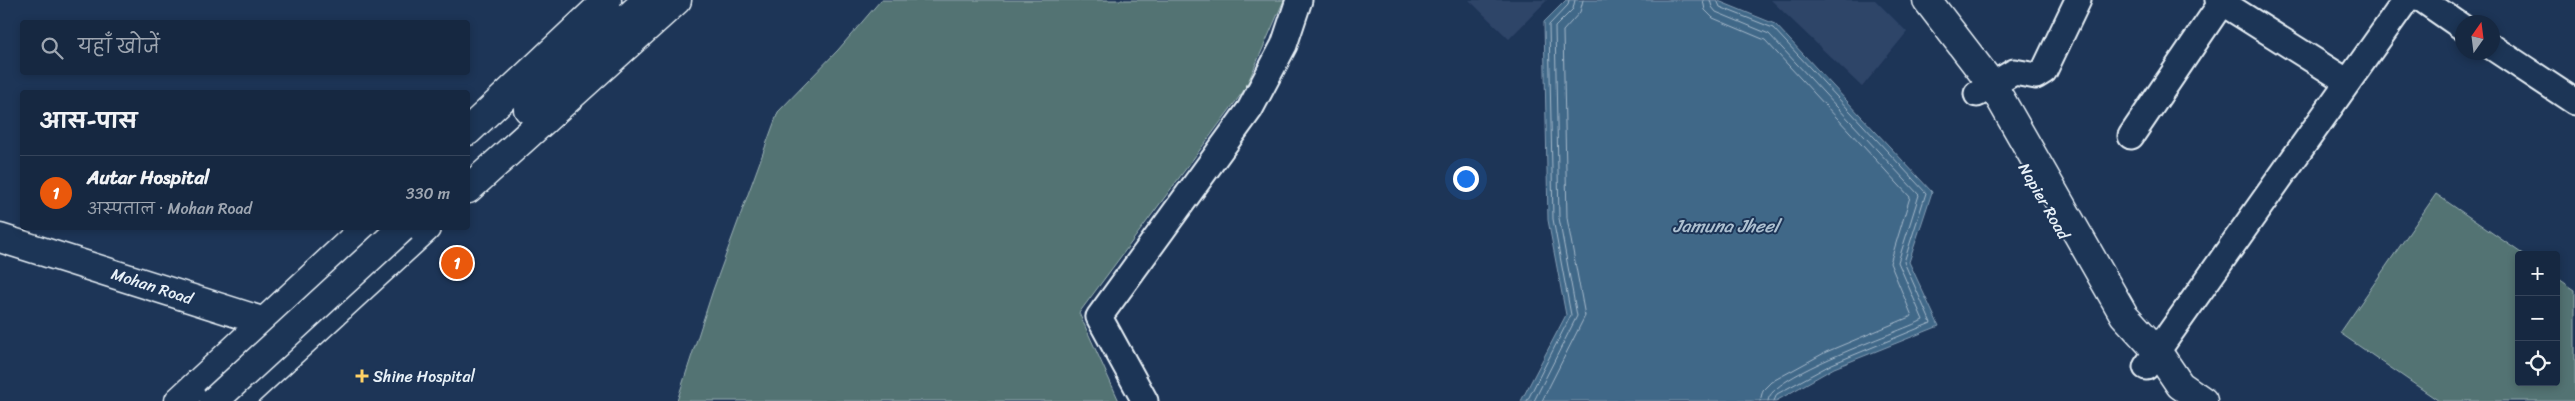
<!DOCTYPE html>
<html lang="hi">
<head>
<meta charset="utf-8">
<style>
  body { margin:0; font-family:Sriracha,"Playpen Sans Deva",sans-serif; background:#23344c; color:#f1f3f6 }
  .controls { position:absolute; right:15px; bottom:15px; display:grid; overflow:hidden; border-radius:5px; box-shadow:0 2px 8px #0003 }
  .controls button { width:45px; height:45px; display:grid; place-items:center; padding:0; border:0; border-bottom:1px solid #35445a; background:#162841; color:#f1f3f6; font:25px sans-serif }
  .compass { position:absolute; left:2455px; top:15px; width:45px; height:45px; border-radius:50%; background:#162841; box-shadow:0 2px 8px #0003; rotate:14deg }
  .you { position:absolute; left:1465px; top:178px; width:18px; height:18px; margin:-12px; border:4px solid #fff; border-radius:50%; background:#1a73e8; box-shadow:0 0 0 8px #1a73e833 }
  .badge { display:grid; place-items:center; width:32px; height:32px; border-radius:50%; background:#ea580c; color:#fff; font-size:16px; font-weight:700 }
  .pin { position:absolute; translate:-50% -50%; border:2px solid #fff; box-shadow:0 1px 5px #0006 }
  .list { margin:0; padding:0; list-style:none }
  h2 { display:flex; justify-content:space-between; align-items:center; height:65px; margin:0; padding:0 20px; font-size:21px }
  h2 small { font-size:16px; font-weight:400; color:#9ea6b1 }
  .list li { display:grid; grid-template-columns:32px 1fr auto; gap:15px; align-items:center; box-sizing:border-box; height:75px; padding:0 20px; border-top:1px solid #35445a }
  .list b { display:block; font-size:19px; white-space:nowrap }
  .list p { margin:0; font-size:16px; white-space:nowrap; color:#9ea6b1 }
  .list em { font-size:16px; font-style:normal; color:#9ea6b1 }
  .icon { flex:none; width:28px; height:28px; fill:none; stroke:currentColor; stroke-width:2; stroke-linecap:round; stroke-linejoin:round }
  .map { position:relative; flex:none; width:2575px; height:401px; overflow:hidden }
  .search { position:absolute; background:#162841; box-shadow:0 2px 8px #0003; left:20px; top:20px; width:450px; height:55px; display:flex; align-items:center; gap:12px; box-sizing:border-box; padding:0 18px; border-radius:5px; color:#9ea6b1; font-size:19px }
  .panel { position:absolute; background:#162841; box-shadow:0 2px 8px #0003; left:20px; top:90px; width:450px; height:140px; border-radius:5px }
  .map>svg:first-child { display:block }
  .built { fill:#2f4468 }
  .green { fill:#527373; stroke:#9db2b6 }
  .water { fill:#416788; stroke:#849eb5 }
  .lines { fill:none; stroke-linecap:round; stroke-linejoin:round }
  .shore { stroke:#a5bacb; stroke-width:1 }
  .minor-casing { stroke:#e8f1f8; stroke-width:29 }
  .major-casing { stroke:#e8f1f8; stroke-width:31 }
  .minor { stroke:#1d3557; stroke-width:25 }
  .major { stroke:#1d3557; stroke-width:28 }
  .major-bridge-casing { stroke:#e8f1f8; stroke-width:31; stroke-linecap:butt }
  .major-bridge { stroke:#1d3557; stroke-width:28 }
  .poi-dot { fill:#ffd166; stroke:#1d3557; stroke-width:2 }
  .labels { text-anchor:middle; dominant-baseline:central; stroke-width:4; stroke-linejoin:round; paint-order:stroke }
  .street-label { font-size:16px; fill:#e8f1f8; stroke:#1d3557 }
  .poi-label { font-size:16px; fill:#e8f1f8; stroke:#1d3557; text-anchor:start }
  .water-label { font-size:18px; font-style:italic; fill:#aec1d1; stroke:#1d3557 }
</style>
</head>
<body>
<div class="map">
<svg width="2575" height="401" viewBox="0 0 2575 401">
  <rect width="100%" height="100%" fill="#1d3557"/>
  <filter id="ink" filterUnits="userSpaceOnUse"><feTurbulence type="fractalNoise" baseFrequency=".02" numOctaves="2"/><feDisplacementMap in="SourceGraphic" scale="10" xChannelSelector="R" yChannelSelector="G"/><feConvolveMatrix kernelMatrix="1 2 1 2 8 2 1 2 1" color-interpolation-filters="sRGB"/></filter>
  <g filter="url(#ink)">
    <path class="built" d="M1469,0H1547L1509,39Z
      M1771,0H1875L1907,32L1862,87Z"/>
    <path class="green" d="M881,0H1284L1245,89L1079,313L1119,401H677L713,290L778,112L838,50Z
      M2436,194L2524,255H2519V382H2556V277L2575,290V401H2439L2340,333Z"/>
    <path class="water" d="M1566,0H1716L1775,24L1932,192L1909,262L1939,326L1834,368L1776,401H1521L1566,315L1548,220L1544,22Z"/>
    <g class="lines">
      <path class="shore" d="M1703,0L1705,10L1713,18L1765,40L1910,197L1890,263L1912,316L1826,352L1771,382L1763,390L1760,401
        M1710,0L1712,7L1716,12L1769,34L1919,195L1898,262L1923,320C1898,333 1769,375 1768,401
        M1717,0L1720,7L1773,28L1926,193L1904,262L1931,323L1832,364L1777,394L1774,401
        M1527,401L1571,315L1553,219L1549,25L1568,5L1569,0
        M1534,401L1577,316L1559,218L1555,27L1573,9L1575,0
        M1542,401L1585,316L1567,218L1563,31L1580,12L1583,0"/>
      <defs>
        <path id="minor" d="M2218,0L2348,82
          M2423,0L2462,27
          M2492,47L2575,102
          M1977,94L2014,72L2036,76L2044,71L2078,0
          M2131,136L2222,2
          M2146,367L2406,0
          M1145,401L1099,317L1250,109L1284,45L1299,0"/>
        <path id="major" d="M1927,0L1993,86L2124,315L2157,351L2180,385L2203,401
          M528,109L647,0
          M468,131L607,0
          M468,189L677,0
          M0,238L265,322L298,345
          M179,401L365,228
          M238,401L426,228"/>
      </defs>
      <use href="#minor" class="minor-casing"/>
      <use href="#major" class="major-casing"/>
      <use href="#minor" class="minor"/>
      <use href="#major" class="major"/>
      <defs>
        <path id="major-bridge" d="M214,401L402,228"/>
      </defs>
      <use href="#major-bridge" class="major-bridge-casing"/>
      <use href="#major-bridge" class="major-bridge"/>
    </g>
  </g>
  <path class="poi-dot" d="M359.5 368.5h5v5h5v5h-5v5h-5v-5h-5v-5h5z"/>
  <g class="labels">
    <g class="street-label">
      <text transform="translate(2044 201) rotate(60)">Napier Road</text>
      <text transform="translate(152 286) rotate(18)">Mohan Road</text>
    </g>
    <g class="poi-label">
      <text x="373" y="376">Shine Hospital</text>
    </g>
    <g class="water-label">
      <text x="1726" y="226">Jamuna Jheel</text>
    </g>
  </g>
</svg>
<div class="controls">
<button>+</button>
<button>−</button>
<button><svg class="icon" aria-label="locate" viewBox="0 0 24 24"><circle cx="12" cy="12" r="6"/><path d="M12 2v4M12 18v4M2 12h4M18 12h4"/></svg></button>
</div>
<svg class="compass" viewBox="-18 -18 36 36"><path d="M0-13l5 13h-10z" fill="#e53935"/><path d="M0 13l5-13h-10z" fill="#9ea6b1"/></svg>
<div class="you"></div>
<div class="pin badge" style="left:457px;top:263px">1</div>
<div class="search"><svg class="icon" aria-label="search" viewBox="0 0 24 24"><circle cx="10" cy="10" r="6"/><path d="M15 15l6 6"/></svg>यहाँ खोजें</div>
<section class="panel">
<h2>आस-पास<small></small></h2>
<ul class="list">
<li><span class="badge">1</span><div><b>Autar Hospital</b><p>अस्पताल · Mohan Road</p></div><em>330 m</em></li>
</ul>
</section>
</div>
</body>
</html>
